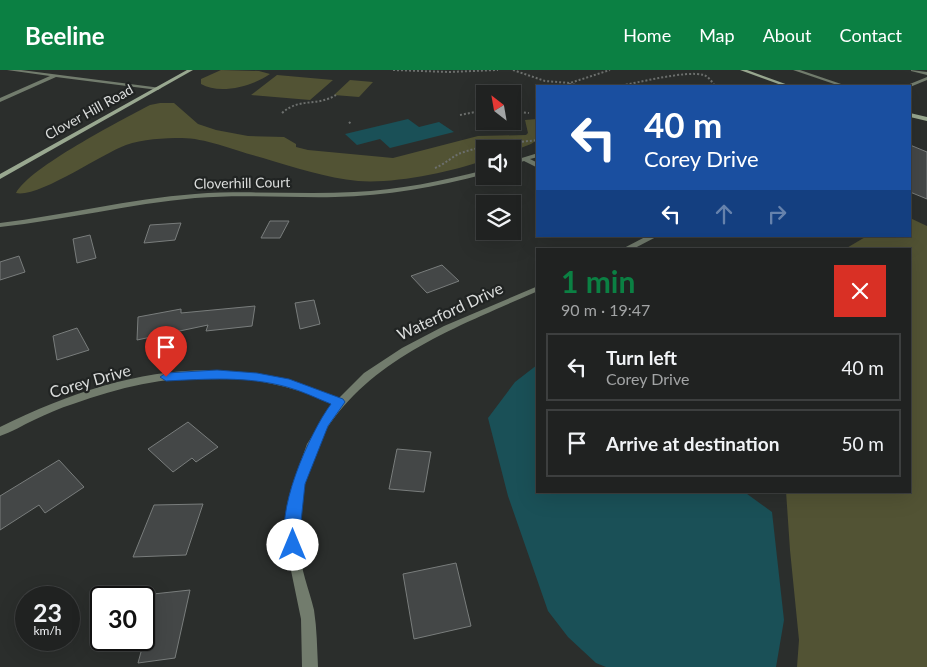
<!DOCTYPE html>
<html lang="en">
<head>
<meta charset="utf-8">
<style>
	:root { --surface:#202221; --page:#2d2f2e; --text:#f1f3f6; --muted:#a2a4a5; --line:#3d3f3f; --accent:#0b8043 }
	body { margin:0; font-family:Lato,sans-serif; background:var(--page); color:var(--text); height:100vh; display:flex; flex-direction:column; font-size:19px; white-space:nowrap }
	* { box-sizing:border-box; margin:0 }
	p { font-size:16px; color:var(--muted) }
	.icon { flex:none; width:28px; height:28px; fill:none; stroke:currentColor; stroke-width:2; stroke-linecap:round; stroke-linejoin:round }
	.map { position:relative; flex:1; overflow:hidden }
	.sheet { position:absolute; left:536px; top:178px; width:375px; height:245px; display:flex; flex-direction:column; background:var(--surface); border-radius:0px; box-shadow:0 5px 20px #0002,0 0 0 1px var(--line) }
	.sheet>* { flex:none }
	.banner { position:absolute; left:536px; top:15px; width:375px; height:152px; border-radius:0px; box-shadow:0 5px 20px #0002,0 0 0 1px var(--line); background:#1a4fa0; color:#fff; overflow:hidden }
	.needle { width:32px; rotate:329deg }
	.tools { position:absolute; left:476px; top:15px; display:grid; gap:10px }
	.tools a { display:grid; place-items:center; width:45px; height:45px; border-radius:0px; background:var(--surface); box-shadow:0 5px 20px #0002,0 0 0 1px var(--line); font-size:25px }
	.speed { position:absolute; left:15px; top:516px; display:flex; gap:10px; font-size:25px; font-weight:700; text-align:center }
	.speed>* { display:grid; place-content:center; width:65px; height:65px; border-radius:50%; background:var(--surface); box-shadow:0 5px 20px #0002,0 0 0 1px var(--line); line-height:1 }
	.speed small { font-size:12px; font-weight:400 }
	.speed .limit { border:2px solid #111; border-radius:8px; background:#fff; color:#111 }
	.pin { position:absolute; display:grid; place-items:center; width:42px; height:42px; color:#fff; margin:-51px -21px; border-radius:50% 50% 50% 0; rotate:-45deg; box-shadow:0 0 5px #0007 }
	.pin .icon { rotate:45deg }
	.me { position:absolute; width:55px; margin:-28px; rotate:0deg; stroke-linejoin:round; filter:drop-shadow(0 0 4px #0008) }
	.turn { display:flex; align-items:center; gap:18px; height:105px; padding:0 25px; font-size:22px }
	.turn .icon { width:65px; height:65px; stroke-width:2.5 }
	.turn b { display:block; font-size:35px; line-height:42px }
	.lanes { display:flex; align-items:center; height:48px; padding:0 25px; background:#0003; justify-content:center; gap:25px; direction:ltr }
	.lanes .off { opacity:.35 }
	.round { display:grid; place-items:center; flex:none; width:52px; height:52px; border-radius:0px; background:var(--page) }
	.summary { display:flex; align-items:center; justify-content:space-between; height:85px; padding:0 25px }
	h1 { font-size:30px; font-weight:700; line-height:38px; color:var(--accent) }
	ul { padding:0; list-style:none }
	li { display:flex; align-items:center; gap:15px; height:68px; margin:0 10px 8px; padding:0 15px; border:2px solid var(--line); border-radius:0px }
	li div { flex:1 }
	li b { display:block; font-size:19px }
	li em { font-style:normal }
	header { display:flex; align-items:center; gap:30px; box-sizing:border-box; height:70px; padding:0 25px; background:var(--accent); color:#fff }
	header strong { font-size:24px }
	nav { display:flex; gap:28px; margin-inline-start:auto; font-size:18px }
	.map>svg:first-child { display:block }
</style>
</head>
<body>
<header>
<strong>Beeline</strong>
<nav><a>Home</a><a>Map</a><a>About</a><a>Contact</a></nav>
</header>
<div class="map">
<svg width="927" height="597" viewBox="0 0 927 597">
	<rect width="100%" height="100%" fill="#2b2e2c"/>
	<path fill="#525334" d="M221,0l38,1 11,3c-17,12 -50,21 -69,10v-5z
		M277,5l56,5 -23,20 -59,-5z
		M350,10l23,2 -14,15 -25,-2z
		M160,33h14l24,21 18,6 32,6 36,1 12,7v3l12,3 85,8 85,-22 48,-1 2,-2 -3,-13 12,-1v21l-6,4 -18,7 -1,-2h-27v11c-34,12 -91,24 -127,21 -31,-3 -65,-14 -95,-23 -24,-6 -57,-20 -81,-20 -18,0 -40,1 -56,7 -25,9 -87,53 -110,48 14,-26 104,-72 134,-88z
		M910,148l17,8v441h-130l2,-27 -9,-90 -4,-59h124v-242h-65l22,-13h43z"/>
	<path fill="#1a5057" d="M408,49l11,8 20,-5 15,10 -64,16 -10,-9 -23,6 -12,-11z
		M537,295l1,126h205l29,21 12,108 -8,47h-170l-10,-4 -28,-26 -20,-26 -40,-115 -20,-78 27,-36z"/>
	<path fill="#444747" stroke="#797d7c" d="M910,75l17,7v47l-17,-7z
		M270,151h19l-9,17h-19z
		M181,153l-6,17 -31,3 6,-18z
		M90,165l6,23 -19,5 -4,-24z
		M19,186l6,16 -25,8v-18z
		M442,195l17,16 -32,12 -16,-17z
		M314,230l6,24 -20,5 -5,-26z
		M255,236l-3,20 -46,5 2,-6 -71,15 1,-23 43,-8v4z
		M77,258l12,22 -32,10 -4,-24z
		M188,352l30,25 -22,15 -4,-4 -19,14 -25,-23z
		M397,379l34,3 -7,40 -35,-3z
		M59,390l25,27 -39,26 -6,-8 -39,25v-34z
		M203,434l-17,51 -53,2 21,-52z
		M456,493l15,63 -57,13 -11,-65z
		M190,520l-15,68 -37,5 6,-22v-46z"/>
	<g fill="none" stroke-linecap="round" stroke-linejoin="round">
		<path stroke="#6d706e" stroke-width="2" stroke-dasharray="2 2" stroke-linecap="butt" d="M393,0l56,2 49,-2
			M513,0l32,11 25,2 40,-13
			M569,14l15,2
			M618,16c20,-3 68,-16 86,-11 5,2 8,7 11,11
			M512,41l17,2
			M282,43c18,-16 35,-6 54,-18
			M460,45l25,-5
			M349,52l2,2
			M435,98c10,-4 18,-12 26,-15 25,-9 52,-10 77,-13"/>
		<path fill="#727c6d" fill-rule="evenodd" d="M793,0h7l47,16h-7z
			M911,0l16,2v3l-16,-4z
			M927,7v3l-17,7 -5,-1z"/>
		<path fill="#727c6d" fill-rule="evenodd" d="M7,0h14l140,18 -3,2 -102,-13 -56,25v-4l50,-22z
			M538,83v4l-8,2 8,4v5l-14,-7 -12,4v-4z
			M485,100v4c-49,13 -99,22 -150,23 -46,1 -93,-3 -140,1 -66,6 -130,22 -195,29v-4c65,-8 129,-24 195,-29 53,-4 106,1 159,-2 45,-2 88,-11 131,-22z
			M647,166h11l-25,13h-11z
			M538,216v5c-81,36 -177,70 -220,153 -14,27 -18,69 -18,100 -1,23 9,44 14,66 3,19 3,38 4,57h-16l-1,-48 -14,-68 4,-62 16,-45 26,-40c-88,-39 -171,-32 -260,0 -13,4 -26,10 -39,16 -11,5 -22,12 -34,16v-9c112,-55 220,-80 339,-29l25,-25 38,-25 42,-22z"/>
		<path fill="#99a890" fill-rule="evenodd" d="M187,0h6l-193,109v-5z
			M740,0h7l44,16h-7z
			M910,43l17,4v4l-17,-4z"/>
	</g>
	<path fill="#1a73e8" stroke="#114b97" d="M217,300l40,3 32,6 54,20 2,3 -17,24 -23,58 -7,66 -5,2 -5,-2c-16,-34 22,-118 43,-146 -15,-6 -29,-13 -44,-17 -40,-11 -80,-8 -121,-6l-6,-4 6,-4z"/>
	<g text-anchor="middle" stroke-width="4.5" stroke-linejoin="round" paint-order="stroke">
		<g font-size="14" fill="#dbdddc" stroke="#212423">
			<text transform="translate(89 42) rotate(-29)" y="5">Clover Hill Road</text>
			<text transform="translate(242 113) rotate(-1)" y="5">Cloverhill Court</text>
		</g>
		<g font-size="16" fill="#dbdddc" stroke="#212423">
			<text transform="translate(450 241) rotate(-25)" y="6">Waterford Drive</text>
			<text transform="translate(90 311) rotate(-16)" y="6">Corey Drive</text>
		</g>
	</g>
</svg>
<div class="tools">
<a><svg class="needle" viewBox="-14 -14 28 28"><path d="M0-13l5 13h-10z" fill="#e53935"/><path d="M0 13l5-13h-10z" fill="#a2a4a5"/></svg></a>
<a><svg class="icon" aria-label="sound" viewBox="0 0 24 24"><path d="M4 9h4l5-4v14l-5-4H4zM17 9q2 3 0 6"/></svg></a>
<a><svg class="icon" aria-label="layers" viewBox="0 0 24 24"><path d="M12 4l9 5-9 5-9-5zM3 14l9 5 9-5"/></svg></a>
</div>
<div class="speed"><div>23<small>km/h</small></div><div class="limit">30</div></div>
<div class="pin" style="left:166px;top:307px;background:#d93025"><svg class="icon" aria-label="arrive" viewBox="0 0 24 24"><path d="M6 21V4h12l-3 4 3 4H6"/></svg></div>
<svg class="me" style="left:293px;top:475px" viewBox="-20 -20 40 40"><circle r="19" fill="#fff"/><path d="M0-13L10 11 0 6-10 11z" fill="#1a73e8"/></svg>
<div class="banner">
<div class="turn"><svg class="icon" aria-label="left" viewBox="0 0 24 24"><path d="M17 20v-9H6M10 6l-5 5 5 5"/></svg><div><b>40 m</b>Corey Drive</div></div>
<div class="lanes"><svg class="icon" aria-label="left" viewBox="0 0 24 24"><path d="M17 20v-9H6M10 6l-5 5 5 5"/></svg><svg class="icon off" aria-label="ahead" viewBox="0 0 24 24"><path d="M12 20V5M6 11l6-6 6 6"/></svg><svg class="icon off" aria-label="right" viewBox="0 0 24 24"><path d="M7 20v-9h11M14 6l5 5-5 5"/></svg></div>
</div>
<section class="sheet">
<div class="summary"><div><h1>1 min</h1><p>90 m · 19:47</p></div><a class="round" style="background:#d93025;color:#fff"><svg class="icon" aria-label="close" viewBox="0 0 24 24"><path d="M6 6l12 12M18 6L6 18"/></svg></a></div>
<ul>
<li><svg class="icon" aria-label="left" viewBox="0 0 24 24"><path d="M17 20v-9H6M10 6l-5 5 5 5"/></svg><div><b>Turn left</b><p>Corey Drive</p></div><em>40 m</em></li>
<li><svg class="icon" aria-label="arrive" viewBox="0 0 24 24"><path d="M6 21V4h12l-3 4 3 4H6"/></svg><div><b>Arrive at destination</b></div><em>50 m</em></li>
</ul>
</section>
</div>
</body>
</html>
